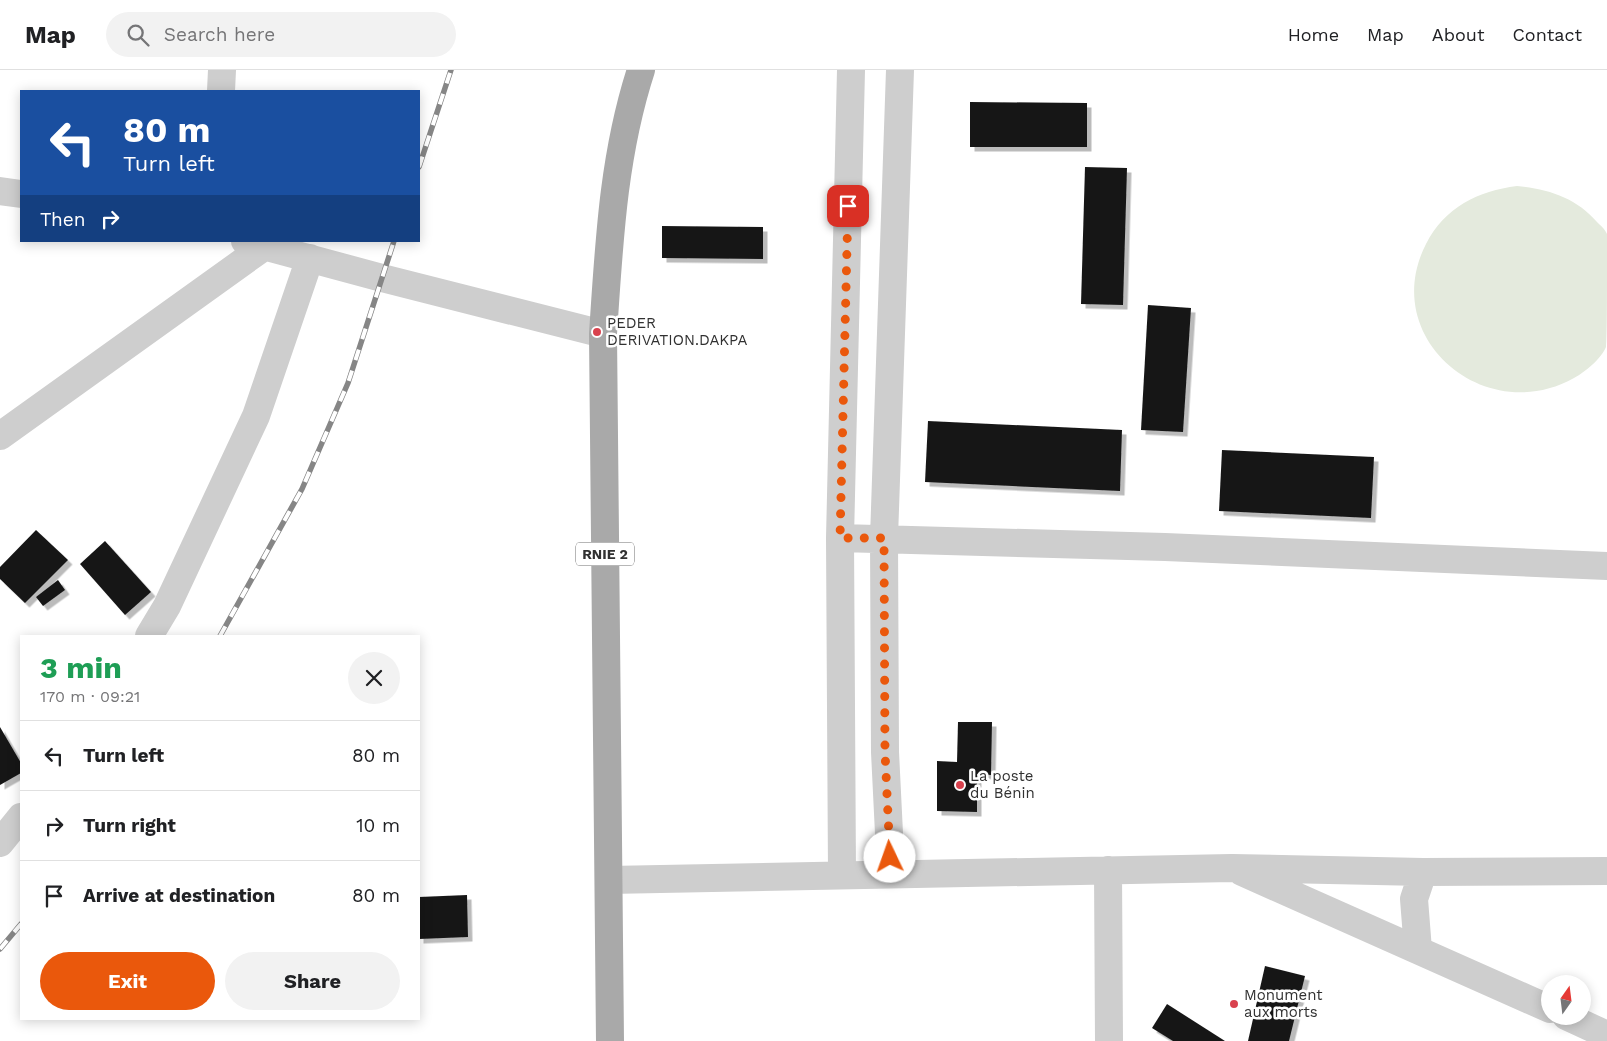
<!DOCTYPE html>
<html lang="en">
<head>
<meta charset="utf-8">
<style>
	:root { --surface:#fff; --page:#f2f2f2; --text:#202124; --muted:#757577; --line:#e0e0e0; --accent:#ea580c }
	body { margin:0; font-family:"Work Sans",sans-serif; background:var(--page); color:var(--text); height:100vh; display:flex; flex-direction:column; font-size:19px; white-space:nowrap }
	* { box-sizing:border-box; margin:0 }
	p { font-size:16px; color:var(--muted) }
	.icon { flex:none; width:28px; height:28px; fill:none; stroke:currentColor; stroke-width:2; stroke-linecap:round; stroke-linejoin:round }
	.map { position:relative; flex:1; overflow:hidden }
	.details { position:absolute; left:20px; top:565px; width:400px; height:385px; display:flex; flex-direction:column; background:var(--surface); border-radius:0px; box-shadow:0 2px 12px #0003 }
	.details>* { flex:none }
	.top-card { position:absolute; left:20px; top:20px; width:400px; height:152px; border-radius:0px; box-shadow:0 2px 12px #0003; background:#1a4fa0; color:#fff; overflow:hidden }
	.needle { width:32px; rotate:14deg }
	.buttons { position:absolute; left:1541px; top:905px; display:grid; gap:10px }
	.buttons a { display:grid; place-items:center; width:50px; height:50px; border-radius:50%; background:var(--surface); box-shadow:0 2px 12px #0003; font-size:25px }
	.pin { position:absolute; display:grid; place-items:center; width:42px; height:42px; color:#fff; margin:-21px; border-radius:10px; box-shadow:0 2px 8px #0006 }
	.me { position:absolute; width:55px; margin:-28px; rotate:357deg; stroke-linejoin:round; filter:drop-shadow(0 0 4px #0008) }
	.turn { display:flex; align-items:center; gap:18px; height:105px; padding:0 20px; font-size:22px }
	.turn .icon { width:65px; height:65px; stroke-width:2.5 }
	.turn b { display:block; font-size:35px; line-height:42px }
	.then { display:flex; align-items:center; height:48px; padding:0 20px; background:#0003; gap:10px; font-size:19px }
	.round { display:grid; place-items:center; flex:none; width:52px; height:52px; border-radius:26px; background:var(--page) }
	.head { display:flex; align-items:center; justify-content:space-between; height:85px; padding:0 20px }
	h1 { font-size:30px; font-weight:700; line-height:38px; color:#1e9e55 }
	.action { display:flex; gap:10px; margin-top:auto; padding:10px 20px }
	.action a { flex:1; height:58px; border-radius:30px; background:var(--accent); color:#fff; font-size:20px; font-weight:700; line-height:58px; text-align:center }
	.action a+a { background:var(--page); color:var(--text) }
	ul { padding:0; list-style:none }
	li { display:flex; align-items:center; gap:15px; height:70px; padding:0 20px; border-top:1px solid var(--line) }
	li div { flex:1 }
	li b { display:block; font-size:19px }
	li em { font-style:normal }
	header { display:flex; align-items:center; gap:30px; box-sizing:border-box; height:70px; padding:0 25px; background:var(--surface); border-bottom:1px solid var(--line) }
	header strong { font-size:24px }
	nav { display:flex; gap:28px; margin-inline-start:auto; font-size:18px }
	.search { width:350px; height:45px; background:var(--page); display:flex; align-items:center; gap:12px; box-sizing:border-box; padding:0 18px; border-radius:28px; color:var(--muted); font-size:19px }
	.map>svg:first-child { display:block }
</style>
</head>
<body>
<header>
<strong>Map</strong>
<div class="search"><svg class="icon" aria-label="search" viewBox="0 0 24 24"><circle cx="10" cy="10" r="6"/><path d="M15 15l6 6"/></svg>Search here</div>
<nav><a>Home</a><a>Map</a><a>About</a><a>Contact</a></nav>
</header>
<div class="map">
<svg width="1607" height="971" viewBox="0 0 1607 971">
	<defs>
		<filter id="shadow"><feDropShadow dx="4.5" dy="4.5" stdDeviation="0" flood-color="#0004"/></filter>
	</defs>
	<rect width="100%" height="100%" fill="#fff"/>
	<path fill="#e4eadd" d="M1517,116c32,3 59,12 80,36 3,3 8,7 10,12 0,12 0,36 0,49 0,12 0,55 -1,64 -5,12 -21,25 -32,31 -89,50 -196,-40 -148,-134 19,-37 52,-53 91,-58z"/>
	<path fill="#181818" filter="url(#shadow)" d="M970,32l117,1v44h-117z
		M1085,97l42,1 -4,137 -42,-1z
		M662,156l101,1v32l-101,-1z
		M1148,235l43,3 -8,124 -42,-2z
		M928,351l194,9 -2,61 -195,-9z
		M1222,380l152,7 -3,61 -152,-7z
		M36,460l32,30 -43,43 -25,-24v-12z
		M105,471l46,51 -26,23 -45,-51z
		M58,510l7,10 -22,16 -7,-9z
		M958,652h34l-1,53 -14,-1v38l-40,-1v-50l20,1z
		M0,657l21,36v10l-21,12z
		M467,825l1,42 -49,2v-42z
		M1265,896l40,10 -16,65h-41z
		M1167,934l58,37h-52l-21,-13z"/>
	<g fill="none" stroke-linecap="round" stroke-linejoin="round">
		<path stroke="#cecece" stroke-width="28" d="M221,21l1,-21
			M0,121l21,3
			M245,171l137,37 221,56
			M0,366l265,-190
			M840,468l325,9 442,19
			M149,566l18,-30 89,-190 54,-158
			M0,773l21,-26
			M1108,800l1,171
			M1242,802l308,137
			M891,804l-6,-122 -1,-214 16,-468
			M842,805l-2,-337 11,-468
			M609,810l623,-12 191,4 184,-1
			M1418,880l-4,-51 9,-27
			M1566,946l41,19"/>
		<path stroke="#a9a9a9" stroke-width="28" d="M610,971l-7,-707c6,-90 10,-178 38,-264"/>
		<defs>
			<path id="rail" d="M419,97l32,-97
				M220,566l82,-147 46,-106 46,-142
				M0,879l21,-25"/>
		</defs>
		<use href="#rail" stroke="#868686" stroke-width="5.5"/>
		<use href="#rail" stroke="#fff" stroke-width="4" stroke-dasharray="11" stroke-linecap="butt"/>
	</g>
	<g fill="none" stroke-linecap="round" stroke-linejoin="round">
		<path stroke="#ea580c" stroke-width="9" stroke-dasharray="0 16.2" d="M848,136l-8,332h44l1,214 5,105"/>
	</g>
	<g fill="#d9424e" stroke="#fff" stroke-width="2">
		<circle cx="597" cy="262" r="5"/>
		<circle cx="960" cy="715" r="5"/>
		<circle cx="1234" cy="934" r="5"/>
	</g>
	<g text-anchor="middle" stroke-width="5" stroke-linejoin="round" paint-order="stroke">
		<rect fill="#fff" stroke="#6f6f6f" stroke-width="1" x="576" y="472.5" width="58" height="23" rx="4"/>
		<g font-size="14" font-weight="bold" fill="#313131">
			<text x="605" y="489">RNIE 2</text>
		</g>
		<g font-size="15" fill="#313131" stroke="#fff" text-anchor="start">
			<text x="607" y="258">PEDER<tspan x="607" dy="17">DERIVATION.DAKPA</tspan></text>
			<text x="970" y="711">La poste<tspan x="970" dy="17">du Bénin</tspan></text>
			<text x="1244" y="930">Monument<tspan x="1244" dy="17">aux morts</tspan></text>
		</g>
	</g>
</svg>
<div class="buttons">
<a><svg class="needle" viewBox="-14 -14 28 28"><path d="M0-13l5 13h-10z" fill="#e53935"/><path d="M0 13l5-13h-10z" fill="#757577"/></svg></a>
</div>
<div class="pin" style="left:848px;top:136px;background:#d93025"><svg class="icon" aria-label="arrive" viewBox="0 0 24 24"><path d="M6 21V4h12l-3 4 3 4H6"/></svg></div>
<svg class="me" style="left:890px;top:787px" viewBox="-20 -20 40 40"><circle r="19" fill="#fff"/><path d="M0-13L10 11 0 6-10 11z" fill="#ea580c"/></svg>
<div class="top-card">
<div class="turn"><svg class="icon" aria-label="left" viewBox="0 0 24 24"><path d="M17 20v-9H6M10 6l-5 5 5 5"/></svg><div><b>80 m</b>Turn left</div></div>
<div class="then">Then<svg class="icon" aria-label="right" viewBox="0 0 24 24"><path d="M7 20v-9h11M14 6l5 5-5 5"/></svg></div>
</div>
<section class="details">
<div class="head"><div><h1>3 min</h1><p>170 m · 09:21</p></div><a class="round"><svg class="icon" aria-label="close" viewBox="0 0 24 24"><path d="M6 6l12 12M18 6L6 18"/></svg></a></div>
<ul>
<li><svg class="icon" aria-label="left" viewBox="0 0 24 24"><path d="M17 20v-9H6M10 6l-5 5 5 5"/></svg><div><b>Turn left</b></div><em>80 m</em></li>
<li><svg class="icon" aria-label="right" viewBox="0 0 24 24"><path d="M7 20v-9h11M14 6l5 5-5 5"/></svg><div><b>Turn right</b></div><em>10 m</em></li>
<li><svg class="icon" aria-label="arrive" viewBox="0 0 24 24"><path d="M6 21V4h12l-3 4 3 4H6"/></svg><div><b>Arrive at destination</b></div><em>80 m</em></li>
</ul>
<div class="action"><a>Exit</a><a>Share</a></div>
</section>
</div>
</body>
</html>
